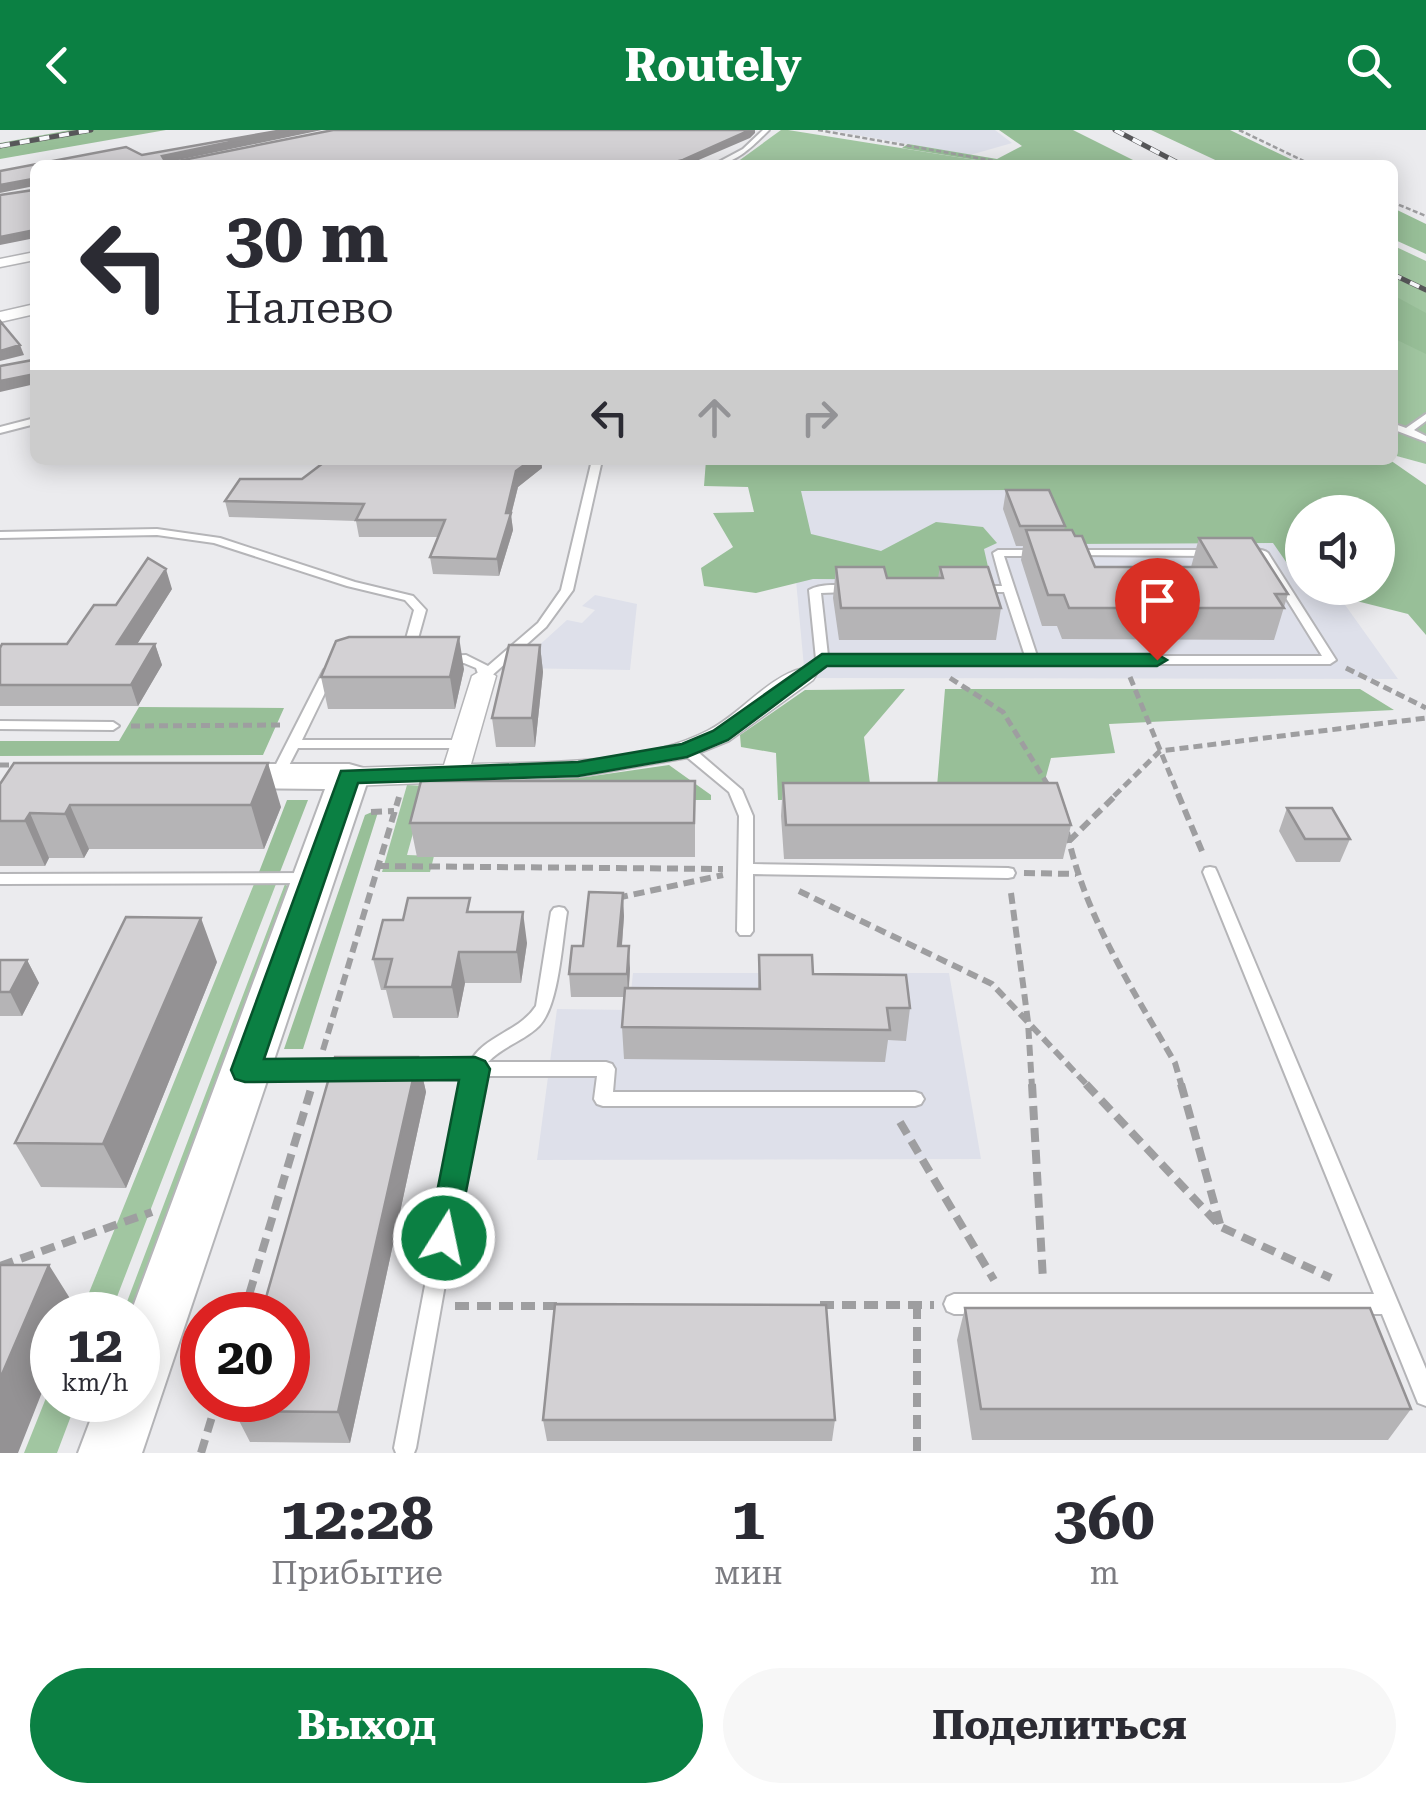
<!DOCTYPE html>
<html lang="ru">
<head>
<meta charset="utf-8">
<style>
	:root { --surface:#fff; --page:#f7f7f7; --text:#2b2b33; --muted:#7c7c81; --accent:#0b8043 }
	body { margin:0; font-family:"Roboto Serif",serif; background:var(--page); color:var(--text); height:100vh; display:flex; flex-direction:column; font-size:38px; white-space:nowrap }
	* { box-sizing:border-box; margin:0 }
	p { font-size:32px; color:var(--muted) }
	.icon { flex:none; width:55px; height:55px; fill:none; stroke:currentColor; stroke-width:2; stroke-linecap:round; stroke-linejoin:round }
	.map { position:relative; height:1323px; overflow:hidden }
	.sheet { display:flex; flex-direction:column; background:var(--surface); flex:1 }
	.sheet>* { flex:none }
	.guide { position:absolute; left:30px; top:30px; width:1368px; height:305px; border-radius:15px; box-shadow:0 5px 25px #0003; background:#fff; color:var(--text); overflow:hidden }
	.buttons { position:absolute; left:1285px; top:365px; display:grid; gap:20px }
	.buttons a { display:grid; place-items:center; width:110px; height:110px; border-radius:50%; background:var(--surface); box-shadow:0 5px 25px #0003; font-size:50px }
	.speed { position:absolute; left:30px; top:1162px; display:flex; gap:20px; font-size:50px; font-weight:700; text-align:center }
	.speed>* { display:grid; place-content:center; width:130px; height:130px; border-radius:50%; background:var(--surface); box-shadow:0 5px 25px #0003; line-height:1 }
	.speed small { font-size:25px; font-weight:400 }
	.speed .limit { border:15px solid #d22; background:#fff; color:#111 }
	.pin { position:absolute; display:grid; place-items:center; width:85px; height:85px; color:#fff; margin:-102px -42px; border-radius:50% 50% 50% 0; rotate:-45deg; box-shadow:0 0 10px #0007 }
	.pin .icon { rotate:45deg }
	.me { position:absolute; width:110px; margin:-55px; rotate:10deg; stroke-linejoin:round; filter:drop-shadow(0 0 8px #0008) }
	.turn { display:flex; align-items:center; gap:35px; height:210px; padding:0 30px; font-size:45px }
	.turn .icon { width:130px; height:130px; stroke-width:2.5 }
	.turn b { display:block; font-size:70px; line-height:85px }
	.lanes { display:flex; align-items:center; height:95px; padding:0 30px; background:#0003; justify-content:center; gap:50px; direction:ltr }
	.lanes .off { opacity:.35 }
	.eta { display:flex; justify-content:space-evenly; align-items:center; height:170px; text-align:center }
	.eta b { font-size:60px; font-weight:700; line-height:70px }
	.cta { display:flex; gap:20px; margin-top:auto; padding:20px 30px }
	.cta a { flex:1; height:115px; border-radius:60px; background:var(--accent); color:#fff; font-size:40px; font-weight:700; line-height:115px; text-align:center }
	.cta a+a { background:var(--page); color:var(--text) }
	header { display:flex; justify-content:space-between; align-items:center; height:130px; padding:0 30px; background:var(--accent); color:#fff; font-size:45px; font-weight:700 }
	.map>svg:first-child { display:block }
</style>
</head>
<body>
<header><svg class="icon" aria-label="back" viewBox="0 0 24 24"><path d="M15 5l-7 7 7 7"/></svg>Routely<svg class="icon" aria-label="search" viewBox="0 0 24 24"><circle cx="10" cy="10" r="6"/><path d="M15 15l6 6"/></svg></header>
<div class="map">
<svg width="1426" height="1323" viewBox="0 0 1426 1323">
	<rect width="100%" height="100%" fill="#ebebee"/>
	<path fill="#dee0ea" d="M828,0h167l17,13 -42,12z
		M786,342l467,1 49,70v45h31l65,91 -593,-1z
		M595,465l42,9 -7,66 -116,-2 53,-48 15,3 13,-13 -13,-4z
		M633,843h316l32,186 -444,1 20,-151 72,1z"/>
	<path fill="#a1c6a1" d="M781,0h7l219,35h-274z
		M1392,115l34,16v203l-33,-9z
		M407,655l19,1 -19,69 27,1 -4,16h-48z
		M254,754h22l-166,431h-30z
		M285,754l11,10 -158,438v-17h-16z
		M52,1253v17h25l-20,53h-33z"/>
	<path fill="#98bf98" d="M70,0h96l-166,29v-16z
		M999,0h74l70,35h-136l-105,-17 6,-4 89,15 25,-13z
		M1151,0h79l73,35h-77z
		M1393,78l33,16v30l-33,-15z
		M1393,165l33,18v41l-33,-16z
		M706,330h684l36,25v150l-18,-21 -103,-26h73v-76h-76v73l-29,-42 -204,1 -22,-54 -246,1 10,43 70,17 55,-29 47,5 14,16 -13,6 7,31 -178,-1 -57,14 -52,-7 -3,-18 32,-21 -20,-34 41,-1 -6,-25 -44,-1z
		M905,559l-41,48 8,62 -94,1 -2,-47 -35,-6 -1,-12 65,-45z
		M945,559h415l34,21 -285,14 6,29 -64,5 -11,41h-104z
		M139,577l145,1 -21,47 -263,1v-15h119z
		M669,635l42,30v5h-109l-150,-14 134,-9z
		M287,670h21l-28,72h-21z
		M379,679l-76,240h-19l81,-234z"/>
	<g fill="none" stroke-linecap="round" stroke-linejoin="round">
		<defs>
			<path id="lane" d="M763,0h6c-15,15 -33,34 -56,35l30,-16z
				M1426,284v7l-12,9 12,6v6l-34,-13v-6l14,5z
				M35,288v6l-35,9v-6z
				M592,330h10l-29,130 -27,37 -58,52h-8l-4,-11 -12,-5 -20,-1 -2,-3 2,-3 22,-1 22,11 50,-43 23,-33z
				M157,399l63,9 135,44 58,14 13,14 -12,43 -6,4 -6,-4 12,-43 -9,-10 -58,-14 -133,-43 -57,-8 -157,3v-6z
				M998,420h40l5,3 -5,3h-34l33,100h285l-62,-100h-15l-5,-3c6,-5 22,-5 28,0l68,107 -6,4h-505l-17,14h-8l-2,-3 18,-16 -7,-69c10,-6 35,-7 45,-1l-6,3 -27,1 7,63h197l-21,-64h-24l-6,-3 6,-3h22l-9,-33z
				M1075,420h138l5,3 -5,3 -142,-1 -1,-2z
				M330,536l6,4 -34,70h162l7,4 -7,4h-166l-16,31h-10l-2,-3 54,-106z
				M0,591l113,1 6,4 -6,4 -113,-1z
				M687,616l5,1 50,43 11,26v48l255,4 5,1 2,4 -2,4 -5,1 -255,-4v57l-3,4h-10l-3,-4 2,-115 -10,-24 -47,-39 -2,-3z
				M1210,737l5,1 2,4 209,497v37l-8,-3 -36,-89h-428l-7,-3 -3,-7 3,-7 7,-3h420l-171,-422 2,-4z
				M309,743l5,1 2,4 -2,4 -5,1 -309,1v-10z
				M559,777l5,1 3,4c-5,29 -8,94 -28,114 -15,15 -36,20 -51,36h118l6,2 3,5 -2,23h302l6,2 3,5 -3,5 -6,2h-312l-6,-2 -3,-5 3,-23h-115l-66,372 -2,5h-18l-2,-5 71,-372h-59l-6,-2 -3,-5 3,-5 6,-2h64c15,-27 49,-30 66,-56l15,-94 3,-4z
				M350,932l6,2 3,5 -3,5 -6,2 -94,1 -6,-2 -3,-5 3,-5 6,-2z"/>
			<path id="street" d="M35,122v8l-35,7v-8z
				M35,174v10l-35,8v-10z
				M804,538l12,7 -3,5 -84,61 -42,17 -110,19 -228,9 -10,-3 -4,-6 4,-6 10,-3 95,-3 28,-89 12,-7 12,7 -25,88c73,-2 170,1 236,-33 33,-16 61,-55 97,-63z"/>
			<path id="secondary" d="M219,634h130l14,4 6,9 -227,676h-64l20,-53h40v-85h-8l195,-526 -106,-1 -14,-3 -6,-9 6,-9z"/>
		</defs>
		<use href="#lane" stroke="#b5b5b8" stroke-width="4"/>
		<use href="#street" stroke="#b5b5b8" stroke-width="3"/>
		<use href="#secondary" stroke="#b5b5b8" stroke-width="4"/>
		<path stroke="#9e9ea0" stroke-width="2.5" stroke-dasharray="5 2.5" stroke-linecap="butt" d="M818,0l200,35
			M1239,0l73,35
			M1392,72l34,14"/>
		<path stroke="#9e9ea0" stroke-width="5" stroke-dasharray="9 5" stroke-linecap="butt" d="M1346,538l80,40
			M1130,547l49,119
			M950,548l53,34 45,73
			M131,596l149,-1
			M0,635h17
			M1114,666l46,-45 266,-33"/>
		<path stroke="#9e9ea0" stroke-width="6" stroke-dasharray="11 6" stroke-linecap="butt" d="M1178,664l26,62
			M371,682l23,-1
			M1067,702c18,85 65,156 108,231l7,24
			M1069,711l48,-47
			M378,736l345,3
			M1024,743l52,1
			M799,761l193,93 97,103
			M1011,763l17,129 4,65
			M617,768l106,-23
			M323,920l76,-253"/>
		<path stroke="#9e9ea0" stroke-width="8" stroke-dasharray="14 8" stroke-linecap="butt" d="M1032,954l11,196
			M1086,954l135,143 110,51
			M1181,954l39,140
			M900,992l94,158
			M0,1136l152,-54
			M820,1175h114
			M917,1175v148
			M455,1176h104
			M243,1185l68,-226
			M201,1323l16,-53"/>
		<use href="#lane" fill="#fff" fill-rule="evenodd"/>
		<use href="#street" fill="#fff" fill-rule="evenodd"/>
		<use href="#secondary" fill="#fff" fill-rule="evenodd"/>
		<defs>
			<path id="rail" d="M1115,0l67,35
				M0,16l91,-16
				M1392,144l34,16"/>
		</defs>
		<use href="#rail" stroke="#575759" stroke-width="5"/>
		<use href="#rail" stroke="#f8f9fc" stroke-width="4" stroke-dasharray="10" stroke-linecap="butt"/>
	</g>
	<path fill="#b5b4b6" d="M327,330h214l1,8 -24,19 -7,28 2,15 -14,46 -66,-2 -3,-17 8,-20h-79l-3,-16 -127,-4 -4,-16 77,-22z
		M1006,360l59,36 -1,4 11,6 20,31h96l8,-29 89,56 -14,46 -212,-1 -5,-13h-15l-21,-66 2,-14h-7l-13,-37z
		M836,437l51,11h51l2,-11 61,41 -5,32h-157l-6,-42z
		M172,459l-35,55h18l7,21 -24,41h-138v-58l67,-4 49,-39z
		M540,515l3,27 -8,75h-39l-4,-29z
		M464,539l-9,40h-127l-7,-32z
		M783,653l288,42 -8,34h-279l-3,-43z
		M0,654l281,23 -17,42h-175l-5,9h-35l-4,8h-45z
		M1287,678l63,31 -10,23h-44l-17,-31z
		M695,684v43h-278l-7,-34z
		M472,782l55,31 -6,40h-56l-7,35h-65l-7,-28h-5l-8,-31 30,-39z
		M624,786l-2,30 8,23 -1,19 129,1 1,-34 151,53 -4,33 -18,-1 -3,22 -261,-3 -2,-32 2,-30h-53l-2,-23 14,-28z
		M0,830h27l12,23 -17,33h-22z
		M217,832l-91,226 -85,-1 -26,-44z
		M418,927l8,35 -76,351 -100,-1 -16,-31z
		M965,1178l446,101 -23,31h-416l-15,-100z
		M543,1290h292l-3,21h-285z"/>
	<path fill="#949294" d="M288,0h34l-158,33 -2,-7z
		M750,0h5v3l-5,5 -63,27h-25z
		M32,49l2,7 -34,7v-8z
		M35,100v8l-35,7v-8z
		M20,215l4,10 -24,6v-10z
		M35,244v10l-35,8v-11z
		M531,330h10l1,8 -24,19 -7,28 2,15 -14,46 -2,-17 19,-88z
		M166,439l6,20 -48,76 -7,-21z
		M459,507l5,32 -9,40 -5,-32z
		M155,514l7,21 -24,41 -7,-21z
		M540,515l3,27 -8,75 -3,-29z
		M268,633l13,44 -17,42 -13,-44z
		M70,675l19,44 -5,9 -19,-44z
		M30,683l19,45 -4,8 -20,-45z
		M623,763l1,23 -4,53 -2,-23z
		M523,782l4,31 -6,40 -4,-31z
		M201,788l16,44 -91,226 -23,-44z
		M629,816l1,23 -2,28 -1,-23z
		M459,822l6,31 -7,35 -6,-31z
		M27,830l12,23 -17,33 -12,-24z
		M418,927l8,35 -76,351 -12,-31z
		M49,1135l27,43 -2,7h-22v52l-34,86h-18v-74z"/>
	<path fill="#d3d1d4" stroke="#949294" stroke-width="2.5" d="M283,0h5l-126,26 3,5h13l155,-31h417l-67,30 -21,5h-627v16l-3,-2 -32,6v-14l126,-24 16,8z
		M35,56v44l-35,7v-42l33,-5z
		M0,191l20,24 -20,6z
		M33,230l2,3v11l-35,7v-15z
		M327,330h204l-15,11 -10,42h5l-14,46 -67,-2 15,-37h-89l8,-16 -139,-3 15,-22h62z
		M1006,360h43l16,36h-45z
		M1026,400h46l3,6h7l13,31h121l-17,-29h53l36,56h-13l9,14h-215l-5,-13h-16z
		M148,428l18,11 -49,75h38l-24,41h-131v-37l2,-4h65l27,-39h22z
		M836,437h48l3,11h56l-3,-11h48l13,41h-160z
		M349,507h110l-9,40h-129l15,-36z
		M509,515h31l-8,73h-40z
		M14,633h254l-17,42h-181l-5,9 -35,-1 -5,8h-25v-37z
		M421,651h274l-1,42h-284z
		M783,653h274l14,42h-285z
		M1287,678h45l18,31h-45z
		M589,762l34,1 -5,53h11l-2,28h-58l3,-28h11z
		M408,768h62l-3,14h56l-6,40h-58l-7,35h-67l7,-28h-19l10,-39h20z
		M126,787l75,1 -98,226 -88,-1z
		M759,825h53l1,19 93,1 4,33h-23l3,22 -268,-3 3,-39 135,1z
		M0,830h27l-17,32h-10z
		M335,927h83l-80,355 -104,-1 3,-11h51v-85h-27z
		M0,1135h49l-49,114z
		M555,1174l271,1 9,115h-292z
		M965,1178h405l41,101h-430z"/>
	<path fill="#0b8043" stroke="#07532c" stroke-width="2.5" d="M822,524h335l10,6 -10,6h-330l-99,74 -41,17 -109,19 -220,7 -94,276 211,-2 10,4 5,8 -35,179 -11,5 -11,-5 -5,-10 31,-158 -214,2 -10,-3 -4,-9 110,-299 237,-9 104,-18 31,-13z"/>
</svg>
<div class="buttons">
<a><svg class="icon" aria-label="sound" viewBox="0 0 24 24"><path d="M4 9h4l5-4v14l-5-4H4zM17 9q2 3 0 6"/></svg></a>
</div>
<div class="speed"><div>12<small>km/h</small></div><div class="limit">20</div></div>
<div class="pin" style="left:1157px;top:530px;background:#d93025"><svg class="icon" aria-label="arrive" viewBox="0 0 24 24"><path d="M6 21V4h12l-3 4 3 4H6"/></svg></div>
<svg class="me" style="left:444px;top:1108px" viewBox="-20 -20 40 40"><circle r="17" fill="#0b8043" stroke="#fff" stroke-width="3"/><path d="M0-11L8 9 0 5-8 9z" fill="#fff"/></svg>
<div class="guide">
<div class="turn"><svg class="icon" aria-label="left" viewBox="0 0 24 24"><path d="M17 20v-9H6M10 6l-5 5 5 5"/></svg><div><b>30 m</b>Налево</div></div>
<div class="lanes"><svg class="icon" aria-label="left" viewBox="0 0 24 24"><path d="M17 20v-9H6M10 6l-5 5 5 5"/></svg><svg class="icon off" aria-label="ahead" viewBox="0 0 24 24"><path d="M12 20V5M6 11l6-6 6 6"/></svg><svg class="icon off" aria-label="right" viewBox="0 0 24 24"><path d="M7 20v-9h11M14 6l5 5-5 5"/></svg></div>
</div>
</div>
<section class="sheet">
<div class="eta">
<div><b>12:28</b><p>Прибытие</p></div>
<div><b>1</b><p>мин</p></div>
<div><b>360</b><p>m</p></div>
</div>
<div class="cta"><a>Выход</a><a>Поделиться</a></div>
</section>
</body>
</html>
